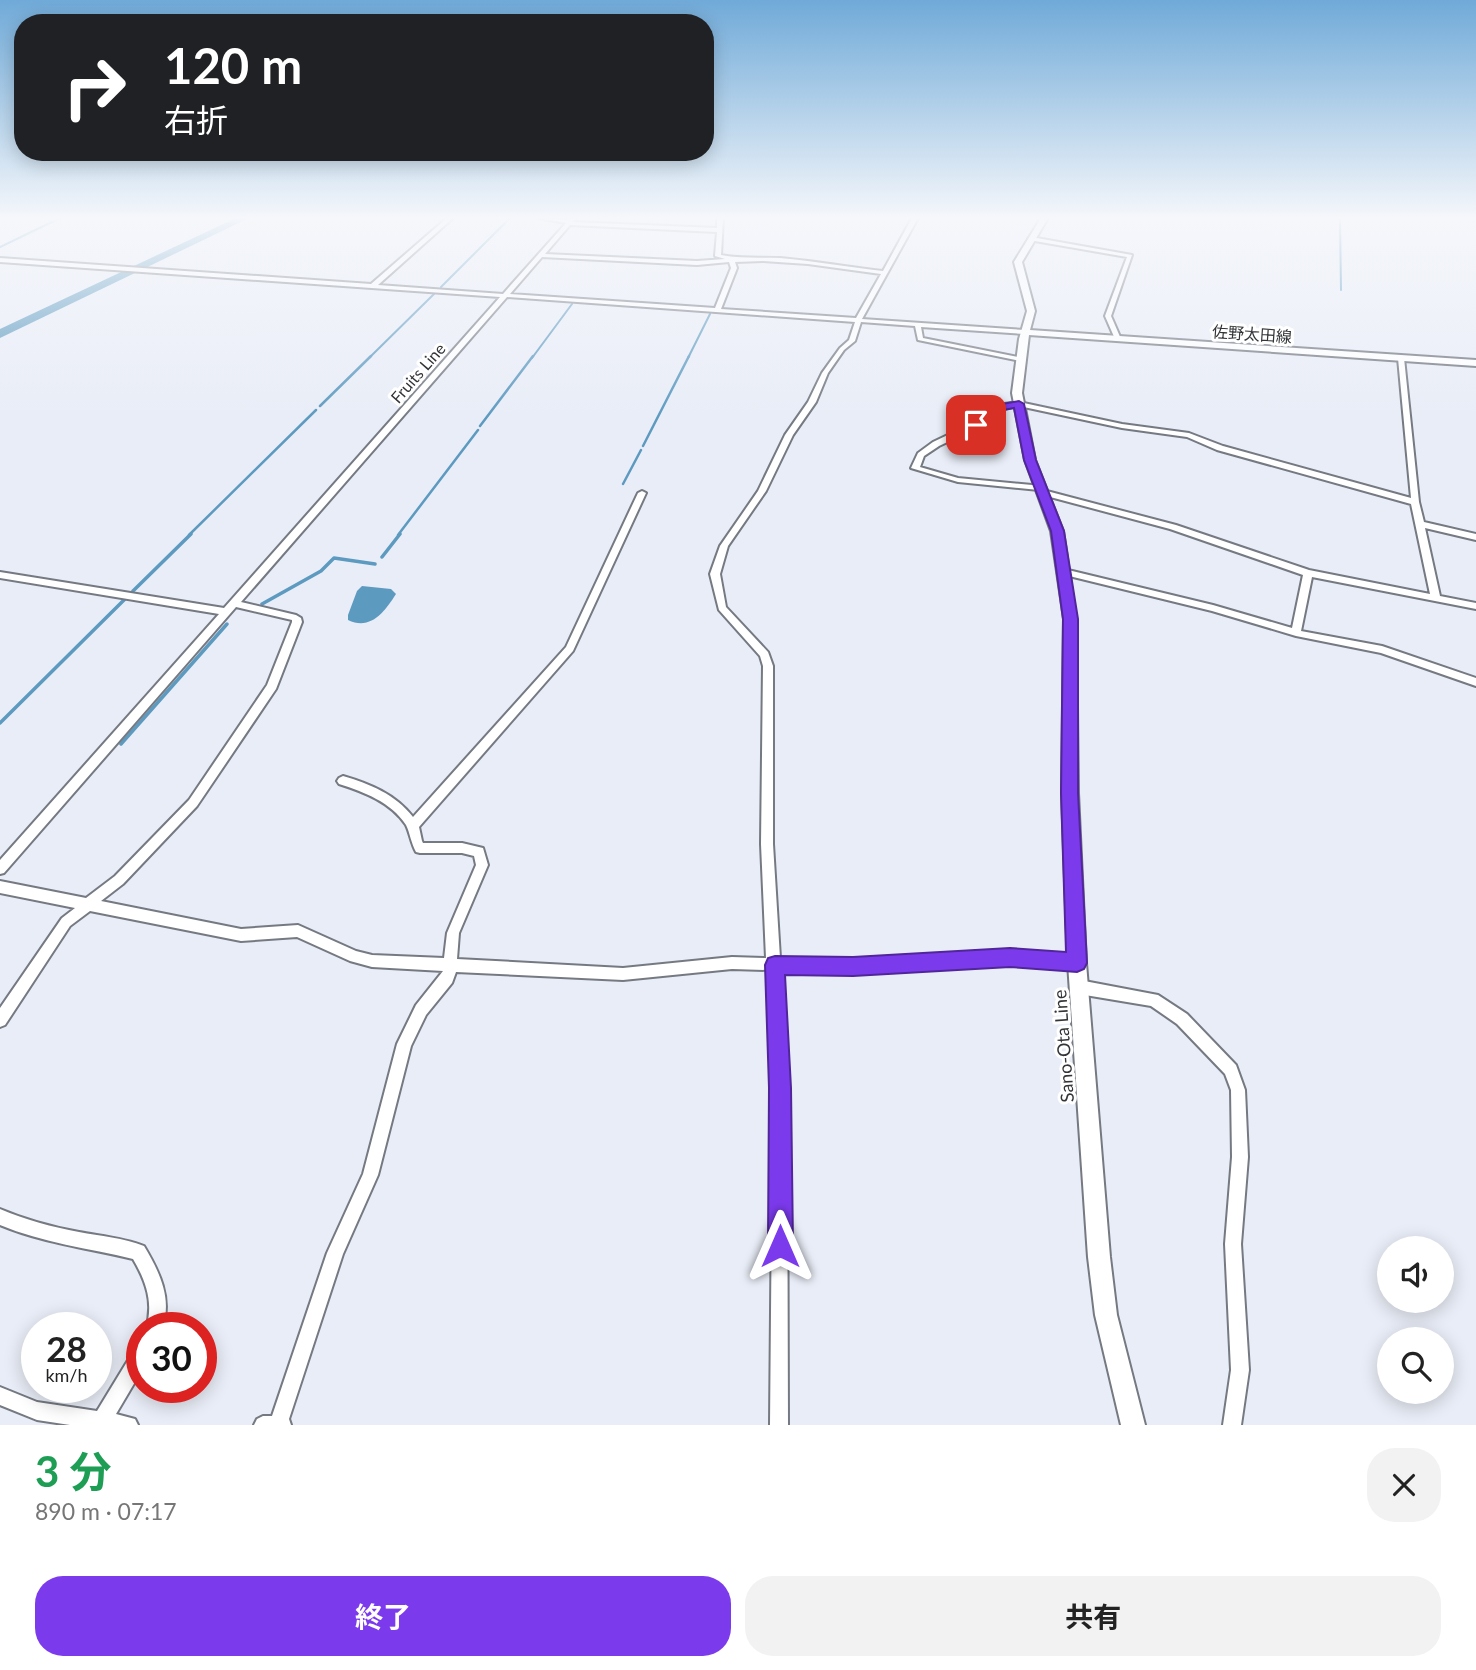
<!DOCTYPE html>
<html lang="ja">
<head>
<meta charset="utf-8">
<style>
	:root { --surface:#fff; --page:#f2f2f2; --text:#222; --muted:#767676; --accent:#7c3aed }
	body { margin:0; font-family:Lato,"Noto Sans JP",sans-serif; background:var(--page); color:var(--text); height:100vh; display:flex; flex-direction:column; font-size:26px; white-space:nowrap }
	* { box-sizing:border-box; margin:0 }
	p { font-size:23px; color:var(--muted) }
	.icon { flex:none; width:38px; height:38px; fill:none; stroke:currentColor; stroke-width:2; stroke-linecap:round; stroke-linejoin:round }
	.map { position:relative; height:1425px; overflow:hidden }
	.drawer { display:flex; flex-direction:column; background:var(--surface); flex:1 }
	.drawer>* { flex:none }
	.hud { position:absolute; left:14px; top:14px; width:700px; height:147px; border-radius:28px; box-shadow:0 4px 18px #0003; background:#202124; color:#fff; overflow:hidden }
	.tools { position:absolute; left:1377px; top:1236px; display:grid; gap:14px }
	.tools a { display:grid; place-items:center; width:77px; height:77px; border-radius:50%; background:var(--surface); box-shadow:0 4px 18px #0003; font-size:35px }
	.speed { position:absolute; left:21px; top:1312px; display:flex; gap:14px; font-size:35px; font-weight:700; text-align:center }
	.speed>* { display:grid; place-content:center; width:91px; height:91px; border-radius:50%; background:var(--surface); box-shadow:0 4px 18px #0003; line-height:1 }
	.speed small { font-size:18px; font-weight:400 }
	.speed .limit { border:10px solid #d22; background:#fff; color:#111 }
	.pin { position:absolute; display:grid; place-items:center; width:60px; height:60px; color:#fff; margin:-30px; border-radius:14px; box-shadow:0 4px 10px #0006 }
	.me { position:absolute; width:77px; margin:-38px; rotate:0deg; stroke-linejoin:round; filter:drop-shadow(0 0 5px #0008) }
	.turn { display:flex; align-items:center; gap:24px; height:147px; padding:0 35px; font-size:32px }
	.turn .icon { width:91px; height:91px; stroke-width:2.5 }
	.turn b { display:block; font-size:49px; line-height:60px }
	.round { display:grid; place-items:center; flex:none; width:74px; height:74px; border-radius:28px; background:var(--page) }
	.summary { display:flex; align-items:center; justify-content:space-between; height:119px; padding:0 35px }
	h1 { font-size:42px; font-weight:700; line-height:52px; color:#1e9e55 }
	.button { display:flex; gap:14px; margin-top:auto; padding:14px 35px }
	.button a { flex:1; height:80px; border-radius:28px; background:var(--accent); color:#fff; font-size:28px; font-weight:700; line-height:80px; text-align:center }
	.button a+a { background:var(--page); color:var(--text) }
	.map>svg:first-child { display:block }
</style>
</head>
<body>
<div class="map">
<svg width="1476" height="1425" viewBox="0 0 1476 1425">
	<rect width="100%" height="100%" fill="#e9edf7"/>
	<path fill="#5d9ac0" d="M362,586l29,3 5,5c-11,17 -25,37 -48,26v-5l9,-24z"/>
	<g fill="none" stroke-linecap="round" stroke-linejoin="round">
		<path stroke="#5d9ac0" stroke-width="2" d="M1340,218l1,72
			M0,247l60,-29
			M441,287l69,-69
			M369,358l65,-64
			M532,358l40,-54
			M688,358l22,-44"/>
		<path stroke="#5d9ac0" stroke-width="2.5" d="M320,406l51,-50
			M480,426l53,-70
			M643,446l46,-90
			M623,484l18,-34
			M189,535l127,-125
			M398,535l80,-105"/>
		<path stroke="#5d9ac0" stroke-width="3.5" d="M382,557l18,-23
			M133,591l58,-57
			M262,604l59,-33 13,-13 41,6
			M0,723l125,-124
			M121,744l106,-120"/>
		<path fill="#5d9ac0" fill-rule="evenodd" d="M236,218h13l-249,120v-9z"/>
		<defs>
			<path id="minor" d="M447,218h6l-75,67 125,9 63,-71 -28,-5 30,2 2,-2h6l-3,4 144,6v-10h6l-2,37c19,4 39,2 59,3 34,3 69,9 103,13l29,-53h6l-56,101 163,11 3,2 -3,2 -104,-7 2,11 100,20 1,1 -3,2 -103,-21 -3,-14 -54,-4 -6,19 -11,9 -16,23 -12,29 -23,33 -27,56 -38,55 -8,28 6,33 42,45 5,14v178l7,114 73,2 156,-9 68,6 5,2 2,4 -2,4 -5,2 -68,-6 -156,9 -73,-1 7,117 1,337h-18l3,-337 -6,-118 -35,-1 -109,11 -167,-8 -4,11 -26,32 -15,31 -33,129 -35,79 -54,165 2,6h-37l3,-6 6,-3h9l55,-163 36,-79 34,-130 19,-39 27,-34 -71,-4 -22,-6 -53,-24 -56,4 -151,-30 -20,15 -65,99 -5,2v-19l62,-90 13,-10 -75,-15v-12l86,17 29,-22 74,-76 78,-115 25,-63v-2l-56,-13 -232,266 -4,1v-14l219,-246 -219,-36v-6l224,36 276,-311 -500,-35v-4l371,26zM570,225l147,7 -2,24 10,3 -28,2 -152,-7zM542,257l155,8 32,-3 2,6 -16,40 -205,-14zM763,261l45,3 73,10 -25,44 -135,-9 16,-41 -2,-6zM507,297l348,25 -6,18 -9,8 -18,25 -14,29 -23,33 -27,56 -38,55 -10,28 9,36 41,46 3,10 -2,178 5,114 -34,-1 -109,11 -166,-9 2,-26 29,-68 -5,-17 -21,-5h-39l-1,-2 -3,-14 154,-176 73,-158 -4,-2 -4,2 -72,154 -153,170c-18,-23 -43,-33 -70,-41l-4,2 -2,3 2,3c25,8 52,18 67,41 4,8 5,18 10,27l4,1h42l12,3 2,9 -29,68 -3,25 -72,-3 -16,-4 -58,-26 -57,4 -140,-28 22,-17 74,-78 79,-117 26,-67 -1,-4 -5,-3 -55,-13z
				M1031,237l101,18 -21,61 10,23 -1,1 -5,-1 -10,-23 22,-59 -98,-17 -1,-1z
				M1401,356l3,2 15,144 5,20 52,12v6l-51,-12 15,68 36,7v6l-164,-32 -11,54 81,15 94,32v8l-95,-33 -85,-17 -84,-25 -151,-37 -2,-2 5,-3 149,36 79,23 11,-53 -133,-46 -131,-35v-4l-81,-8 -47,-14 7,-15 15,-11 40,-19 24,-18 22,-3 103,22 67,9 34,13 188,52 -13,-140zM1019,406l103,22 65,9 30,13 194,54 19,90 -121,-24 -133,-45 -133,-35v-4l-85,-8 -38,-11 4,-11 15,-10 40,-19 23,-18z
				M1079,980l79,15 29,19 49,51 9,25 3,67 -7,87 8,126 -8,55h-18l8,-55 -6,-126 7,-87 -1,-67 -6,-16 -48,-50 -26,-18 -72,-12 -5,-2 -2,-5 2,-5z
				M0,1209c26,11 52,18 79,23 21,4 45,6 65,14 15,25 29,53 18,82h-16c8,-25 0,-47 -13,-69 -45,-11 -90,-16 -133,-34z
				M142,1344v26l-26,44 19,5 3,6h-68l-33,-5 -37,-15v-18l37,15 60,9 39,-64z"/>
			<path id="major" d="M1041,218h7l-26,44 13,49 -5,19 446,30v6l-447,-31 -7,58 13,67 28,71 13,88 2,174 8,170 24,294 7,58 28,110h-24l-26,-110 -7,-58 -20,-294 -6,-170 2,-174 -13,-88 -26,-71 -13,-67 7,-54 8,-28 -13,-49z"/>
		</defs>
		<use href="#minor" stroke="#757982" stroke-width="4"/>
		<use href="#major" stroke="#757982" stroke-width="4"/>
		<use href="#minor" fill="#fff" fill-rule="evenodd"/>
		<use href="#major" fill="#fff" fill-rule="evenodd"/>
	</g>
	<linearGradient id="sky" x2="0" y2="1"><stop stop-color="#70aad8"/><stop offset="0.52" stop-color="#f5f7fb"/><stop offset="1" stop-color="#f5f7fb" stop-opacity="0"/></linearGradient>
	<rect width="1476" height="418" fill="url(#sky)"/>
	<path fill="#7c3aed" stroke="#51269a" stroke-width="2" d="M1019,401l5,3 12,56 28,71 14,88v174l9,170 -3,6 -7,3 -67,-5 -157,9 -68,-1 6,113 2,158 -4,9 -9,3 -8,-3 -4,-9 1,-158 -4,-123 3,-7 7,-2 78,1 157,-9 56,4 -5,-159 2,-174 -12,-88 -27,-71 -10,-52 -10,2 -24,17 -9,-2 25,-20z"/>
	<g text-anchor="middle" stroke-width="6" stroke-linejoin="round" paint-order="stroke">
		<g font-size="16" fill="#323437" stroke="#fff">
			<text transform="translate(1252 334) rotate(4)" y="6">佐野太田線</text>
			<text transform="translate(418 373) rotate(-49)" y="6">Fruits Line</text>
		</g>
		<g font-size="18" fill="#323437" stroke="#fff">
			<text transform="translate(1064 1046) rotate(-94)" y="6">Sano-Ota Line</text>
		</g>
	</g>
</svg>
<div class="tools">
<a><svg class="icon" aria-label="sound" viewBox="0 0 24 24"><path d="M4 9h4l5-4v14l-5-4H4zM17 9q2 3 0 6"/></svg></a>
<a><svg class="icon" aria-label="search" viewBox="0 0 24 24"><circle cx="10" cy="10" r="6"/><path d="M15 15l6 6"/></svg></a>
</div>
<div class="speed"><div>28<small>km/h</small></div><div class="limit">30</div></div>
<div class="pin" style="left:976px;top:425px;background:#d93025"><svg class="icon" aria-label="arrive" viewBox="0 0 24 24"><path d="M6 21V4h12l-3 4 3 4H6"/></svg></div>
<svg class="me" style="left:780px;top:1246px" viewBox="-20 -20 40 40"><path d="M0-17L14 15 0 8-14 15z" fill="#7c3aed" stroke="#fff" stroke-width="4"/></svg>
<div class="hud">
<div class="turn"><svg class="icon" aria-label="right" viewBox="0 0 24 24"><path d="M7 20v-9h11M14 6l5 5-5 5"/></svg><div><b>120 m</b>右折</div></div>
</div>
</div>
<section class="drawer">
<div class="summary"><div><h1>3 分</h1><p>890 m · 07:17</p></div><a class="round"><svg class="icon" aria-label="close" viewBox="0 0 24 24"><path d="M6 6l12 12M18 6L6 18"/></svg></a></div>
<div class="button"><a>終了</a><a>共有</a></div>
</section>
</body>
</html>
